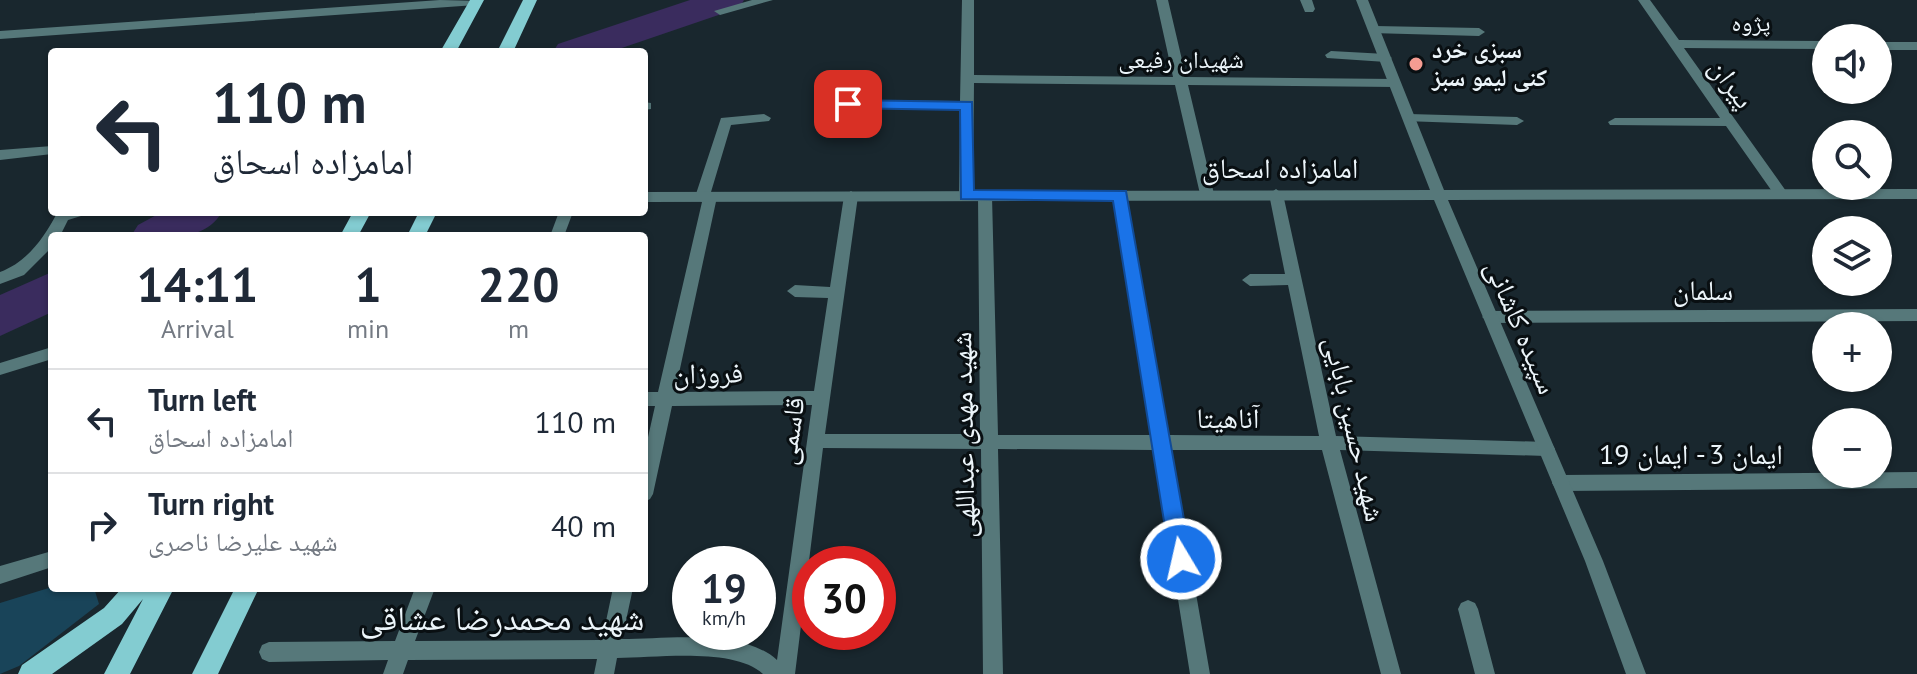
<!DOCTYPE html>
<html lang="en">
<head>
<meta charset="utf-8">
<style>
	:root { --surface:#fff; --page:#f2f2f3; --text:#1f2937; --muted:#747a83; --line:#e0e1e3 }
	body { margin:0; font-family:"PT Sans","Noto Naskh Arabic",sans-serif; background:var(--page); color:var(--text); height:100vh; display:flex; flex-direction:column; font-size:30px; white-space:nowrap }
	* { box-sizing:border-box; margin:0 }
	p { font-size:26px; color:var(--muted) }
	.icon { flex:none; width:44px; height:44px; fill:none; stroke:currentColor; stroke-width:2; stroke-linecap:round; stroke-linejoin:round }
	.map { position:relative; flex:1; overflow:hidden }
	.drawer { position:absolute; left:48px; top:232px; width:600px; height:360px; display:flex; flex-direction:column; background:var(--surface); border-radius:8px; box-shadow:0 2px 6px #0004 }
	.drawer>* { flex:none }
	.top-card { position:absolute; left:48px; top:48px; width:600px; height:168px; border-radius:8px; box-shadow:0 2px 6px #0004; background:#fff; color:var(--text); overflow:hidden }
	.fabs { position:absolute; left:1812px; top:24px; display:grid; gap:16px }
	.fabs a { display:grid; place-items:center; width:80px; height:80px; border-radius:50%; background:var(--surface); box-shadow:0 2px 6px #0004; font-size:40px }
	.speed { position:absolute; left:672px; top:546px; display:flex; gap:16px; font-size:40px; font-weight:700; text-align:center }
	.speed>* { display:grid; place-content:center; width:104px; height:104px; border-radius:50%; background:var(--surface); box-shadow:0 2px 6px #0004; line-height:1 }
	.speed small { font-size:20px; font-weight:400 }
	.speed .limit { border:12px solid #d22; background:#fff; color:#111 }
	.pin { position:absolute; display:grid; place-items:center; width:68px; height:68px; color:#fff; margin:-34px; border-radius:16px; box-shadow:0 4px 12px #0006 }
	.me { position:absolute; width:88px; margin:-44px; rotate:351deg; stroke-linejoin:round; filter:drop-shadow(0 0 6px #0008) }
	.turn { display:flex; align-items:center; gap:28px; height:168px; padding:0 32px; font-size:36px }
	.turn .icon { width:104px; height:104px; stroke-width:2.5 }
	.turn b { display:block; font-size:56px; line-height:68px }
	.eta { display:flex; justify-content:space-evenly; align-items:center; height:136px; text-align:center }
	.eta b { font-size:48px; font-weight:600; line-height:56px }
	ul { padding:0; list-style:none }
	li { display:flex; align-items:center; gap:24px; height:104px; padding:0 32px; border-top:2px solid var(--line) }
	li div { flex:1 }
	li b { display:block; font-size:30px }
	li em { font-style:normal }
	.map>svg:first-child { display:block }
</style>
</head>
<body>
<div class="map">
<svg width="1917" height="674" viewBox="0 0 1917 674">
	<rect width="100%" height="100%" fill="#19272e"/>
	<path fill="#194459" d="M52,587l42,1 5,16 -80,62 -19,8v-71z"/>
	<g fill="none" stroke-linecap="round" stroke-linejoin="round">
		<path fill="#3a2c5e" fill-rule="evenodd" d="M690,0h54l-5,8 -129,44h-57l5,-8z
			M162,212h60c-19,32 -59,24 -91,24l7,-11z
			M52,272v40l-52,24v-41z"/>
		<path fill="#56787a" fill-rule="evenodd" d="M440,0l42,1 -6,4 -476,34v-8z
			M752,0h21l-53,15 -6,-4z
			M962,0h12v75l199,2 -17,-77h12l18,77 209,2 6,4 -6,4 -207,-2 26,109 -7,5 -7,-5 -25,-109 -201,-2 -1,113 -7,5 -7,-5 1,-87 -112,-1 -7,-4 7,-4 112,1z
			M1300,0h12l3,9 -2,3h-8z
			M1638,0h12l29,40 147,1v8l-142,-1 102,143 2,3 -2,3h-10l-50,-71 -116,-1 -2,-3 7,-4h105z
			M1375,26l104,2 6,4 -6,4 -108,-3 -2,-3z
			M1878,42h39v8h-39z
			M1331,51l55,3 6,4 -6,4 -59,-4 -2,-3z
			M644,102l7,1v6l-7,1z
			M764,114l7,4 -2,3 -38,4 -20,67 6,5 -42,195 139,-1 14,-93 -33,-1 -8,-6 8,-6 35,2 14,-91 7,-5 7,5 -33,238h155l-2,-238 7,-5 7,5 6,239h153l-38,-240 7,-5 7,5 42,240 150,1 -31,-151 -38,1 -8,-6 8,-6h35l-16,-80 7,-5 7,5 53,242 210,6 6,2 3,5 -3,5 -6,2 -206,-6 61,224h-20l-59,-224h-151l39,224h-20l-36,-224 -156,-1 5,225h-20l-2,-225 -158,-1 -28,226h-32c-29,-27 -107,-16 -146,-16l-3,16h-20l3,-15 -189,1 -5,14h-20l5,-14 -119,2 -7,-3 -3,-7 3,-7 7,-3 126,-1 20,-53h20l-20,53 187,-1 11,-52h20l-11,51c44,0 120,-11 155,21l35,-255 -140,1 -19,88 -3,5 -6,3v-47l11,-49h-11v-14h14l44,-190 -7,-5 26,-79z
			M1409,114l108,3 7,4 -7,4 -113,-4v-6z
			M52,146v8l-52,6v-10z
			M61,212h22l-2,4 -13,4 -8,16h-8v11l-28,28 -24,9v-12c27,-10 44,-34 57,-59z
			M559,212h14l-9,24h-14z
			M1917,309v12l-427,2 -8,-6 8,-6z
			M52,347v12l-52,16v-12z
			M1917,472v16l-356,3 -6,-3 -3,-5 3,-5 6,-3z
			M52,551v16l-52,17v-18z
			M1468,600l7,3 3,6 17,65h-20l-17,-65 3,-6z"/>
		<path fill="#56787a" fill-rule="evenodd" d="M1356,0h12l76,190 473,-1v10l-469,1 155,361 43,113h-20l-41,-113 -151,-361 -790,2v-10l786,-2z"/>
		<path fill="#83ccd1" fill-rule="evenodd" d="M470,0h14l-28,52h-16z
			M523,0h14l-24,52h-16z
			M353,212h18l-13,24h-18z
			M419,212h18l-12,24h-18z
			M122,588h52l-44,86h-26l39,-75 -21,25 -70,50h-34l4,-9 82,-57z
			M235,588h24l-41,86h-26z"/>
	</g>
	<path fill="#1a73e8" stroke="#114b97" stroke-width="2" d="M848,100l124,2 2,88 152,1 65,368 -3,7 -7,2 -8,-2 -3,-7 -57,-358 -152,-2 -1,-89 -117,-2v-7z"/>
	<circle fill="#f59c92" stroke="#090f12" stroke-width="3" cx="1416" cy="64" r="8"/>
	<g text-anchor="middle" stroke-width="6" stroke-linejoin="round" paint-order="stroke">
		<g font-size="24" fill="#ecf5fa" stroke="#090f12">
			<text x="1751" y="31">پژوه</text>
			<text x="1181" y="68">شهیدان رفیعی</text>
		</g>
		<g font-size="24" font-weight="bold" fill="#ecf5fa" stroke="#090f12" text-anchor="start">
			<text x="1432" y="58">سبزی خرد<tspan x="1432" dy="28">کنی لیمو سبز</tspan></text>
		</g>
		<g font-size="28" fill="#ecf5fa" stroke="#090f12">
			<text transform="translate(1732 83) rotate(54)" y="10">پیران</text>
			<text x="1280" y="178">امامزاده اسحاق</text>
			<text x="1703" y="300">سلمان</text>
			<text transform="translate(1522 327) rotate(67)" y="10">سپیده کاشانی</text>
			<text transform="translate(708 373) rotate(-1)" y="10">فروزان</text>
			<text x="1228" y="428">آناهیتا</text>
			<text transform="translate(1355 429) rotate(77)" y="10">شهید حسین بابایی</text>
			<text transform="translate(790 431) rotate(-82)" y="10">قاسمی</text>
			<text transform="translate(963 435) rotate(-91)" y="10">شهید مهدی عبداللهی</text>
			<text x="1691" y="464">ایمان 3 - ایمان 19</text>
		</g>
		<g font-size="34" fill="#ecf5fa" stroke="#090f12">
			<text x="502" y="630">شهید محمدرضا عشاقی</text>
		</g>
	</g>
</svg>
<div class="fabs">
<a><svg class="icon" aria-label="sound" viewBox="0 0 24 24"><path d="M4 9h4l5-4v14l-5-4H4zM17 9q2 3 0 6"/></svg></a>
<a><svg class="icon" aria-label="search" viewBox="0 0 24 24"><circle cx="10" cy="10" r="6"/><path d="M15 15l6 6"/></svg></a>
<a><svg class="icon" aria-label="layers" viewBox="0 0 24 24"><path d="M12 4l9 5-9 5-9-5zM3 14l9 5 9-5"/></svg></a>
<a>+</a>
<a>−</a>
</div>
<div class="speed"><div>19<small>km/h</small></div><div class="limit">30</div></div>
<div class="pin" style="left:848px;top:104px;background:#d93025"><svg class="icon" aria-label="arrive" viewBox="0 0 24 24"><path d="M6 21V4h12l-3 4 3 4H6"/></svg></div>
<svg class="me" style="left:1181px;top:559px" viewBox="-20 -20 40 40"><circle r="17" fill="#1a73e8" stroke="#fff" stroke-width="3"/><path d="M0-11L8 9 0 5-8 9z" fill="#fff"/></svg>
<div class="top-card">
<div class="turn"><svg class="icon" aria-label="left" viewBox="0 0 24 24"><path d="M17 20v-9H6M10 6l-5 5 5 5"/></svg><div><b>110 m</b>امامزاده اسحاق</div></div>
</div>
<section class="drawer">
<div class="eta">
<div><b>14:11</b><p>Arrival</p></div>
<div><b>1</b><p>min</p></div>
<div><b>220</b><p>m</p></div>
</div>
<ul>
<li><svg class="icon" aria-label="left" viewBox="0 0 24 24"><path d="M17 20v-9H6M10 6l-5 5 5 5"/></svg><div><b>Turn left</b><p>امامزاده اسحاق</p></div><em>110 m</em></li>
<li><svg class="icon" aria-label="right" viewBox="0 0 24 24"><path d="M7 20v-9h11M14 6l5 5-5 5"/></svg><div><b>Turn right</b><p>شهید علیرضا ناصری</p></div><em>40 m</em></li>
</ul>
</section>
</div>
</body>
</html>
